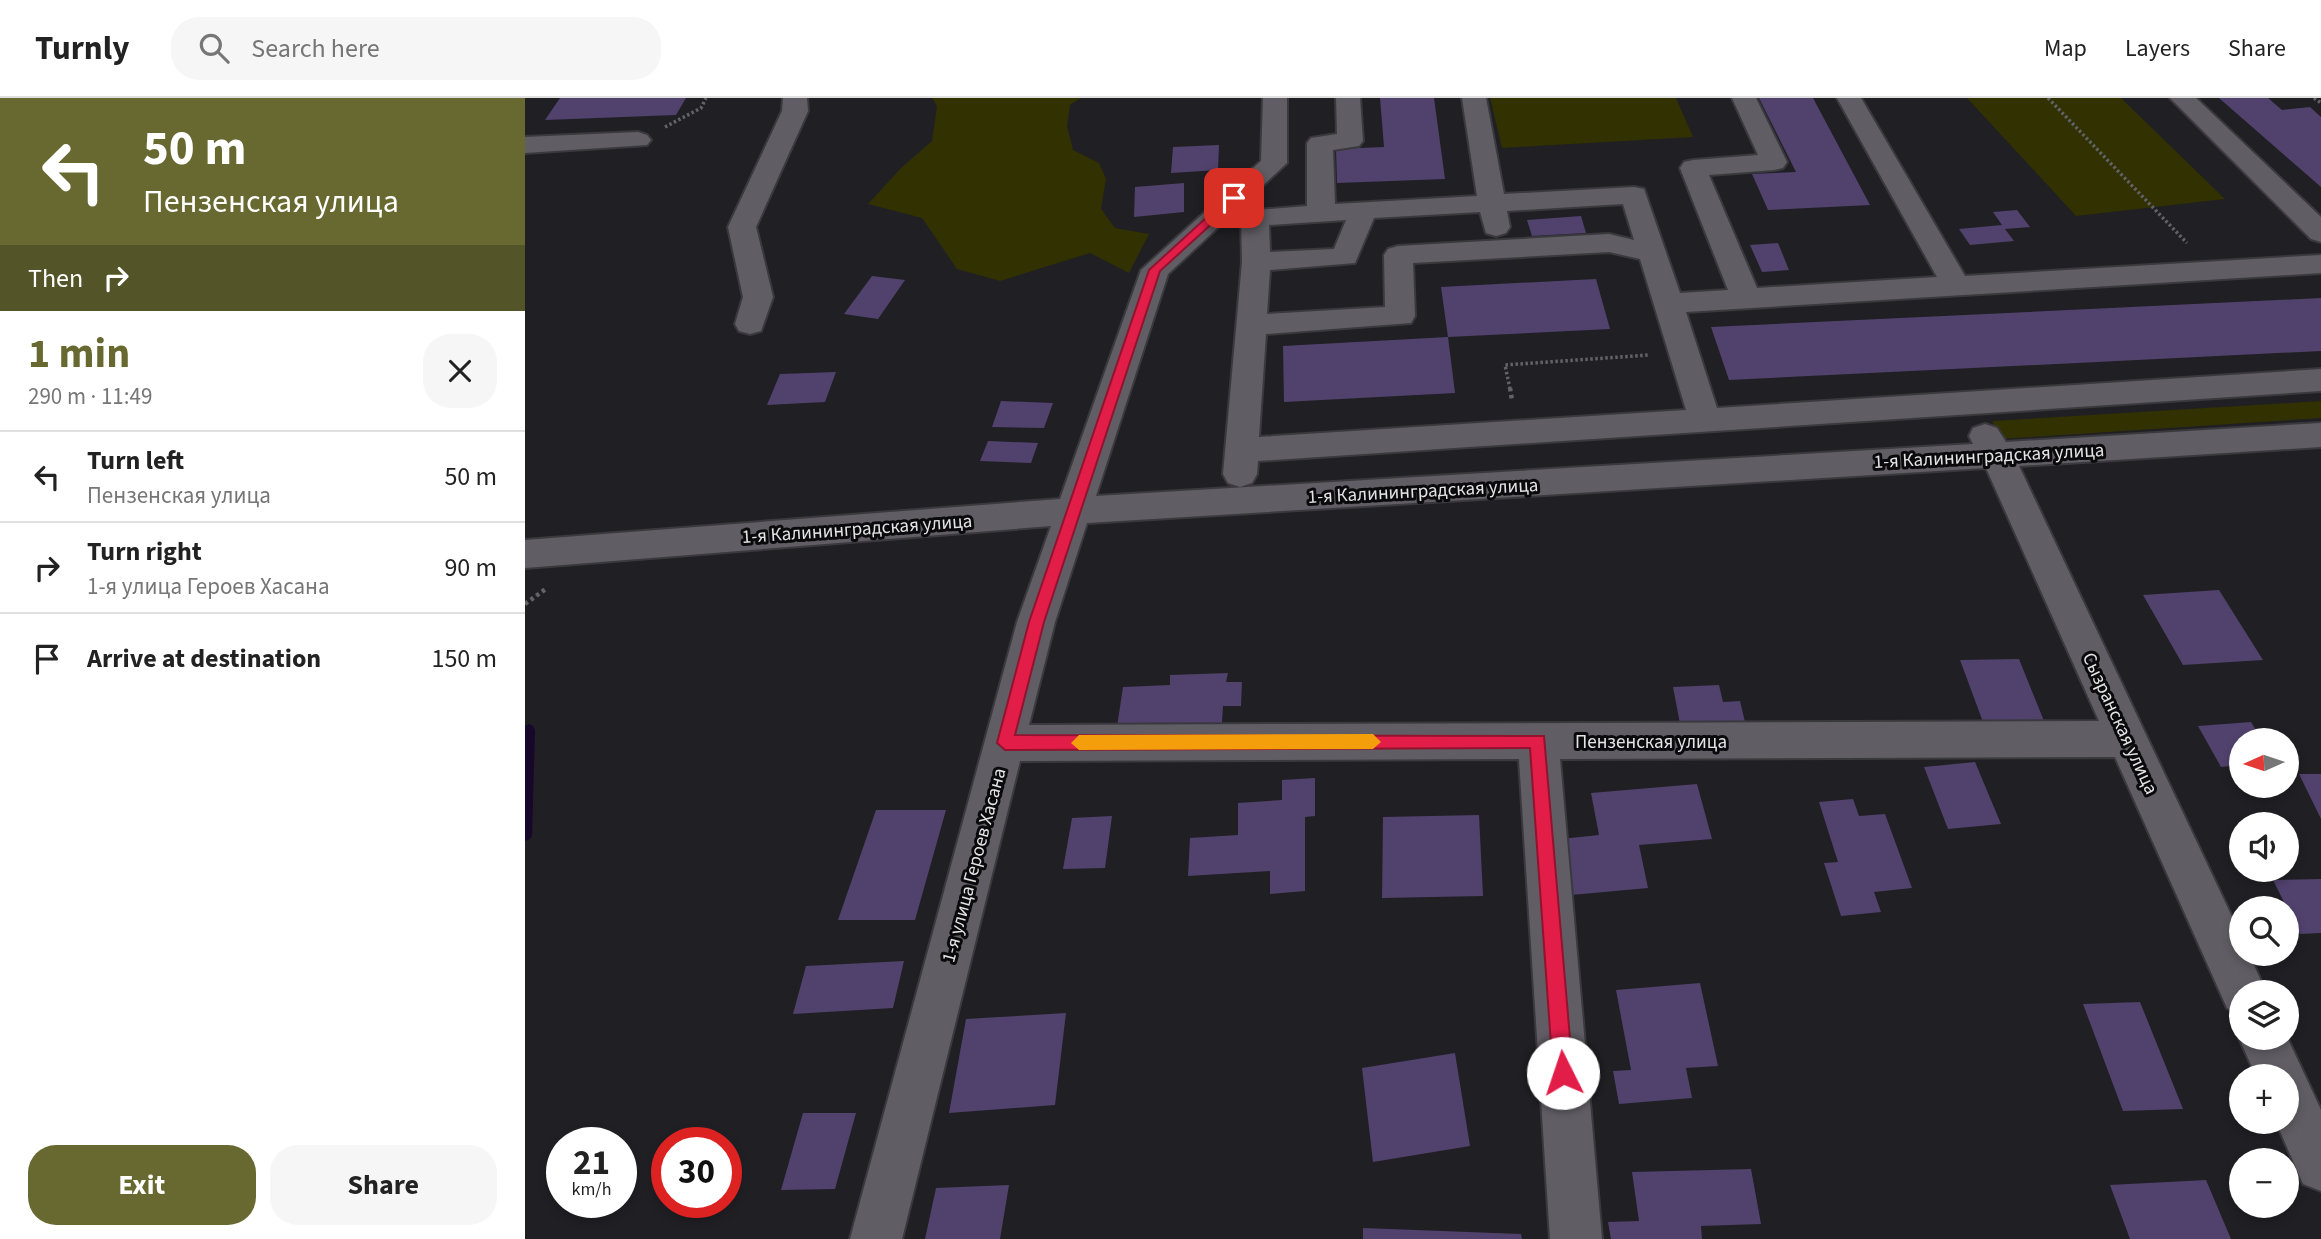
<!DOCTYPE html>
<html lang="en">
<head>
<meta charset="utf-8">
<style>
	:root { --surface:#fff; --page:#f6f6f6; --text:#222; --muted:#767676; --line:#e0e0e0; --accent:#686931 }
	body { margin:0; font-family:"Source Sans 3",sans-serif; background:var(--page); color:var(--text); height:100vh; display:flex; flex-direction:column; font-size:26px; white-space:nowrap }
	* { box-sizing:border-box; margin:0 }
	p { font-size:23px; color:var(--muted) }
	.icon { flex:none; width:38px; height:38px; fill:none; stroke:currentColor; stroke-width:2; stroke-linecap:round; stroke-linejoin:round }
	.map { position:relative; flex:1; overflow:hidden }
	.side { display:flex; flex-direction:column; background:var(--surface); width:525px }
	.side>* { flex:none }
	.banner { background:#686931; color:#fff; overflow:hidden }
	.needle { width:46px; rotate:267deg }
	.controls { position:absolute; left:1704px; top:630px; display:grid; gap:14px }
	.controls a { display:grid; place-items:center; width:70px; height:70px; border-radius:50%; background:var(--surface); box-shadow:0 4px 10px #0003; font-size:35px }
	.speed { position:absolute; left:21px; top:1029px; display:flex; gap:14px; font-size:35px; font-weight:700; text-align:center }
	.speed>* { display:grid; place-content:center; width:91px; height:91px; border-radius:50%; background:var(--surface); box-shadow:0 4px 10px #0003; line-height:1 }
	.speed small { font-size:18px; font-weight:400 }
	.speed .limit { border:10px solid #d22; background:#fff; color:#111 }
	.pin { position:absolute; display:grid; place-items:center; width:60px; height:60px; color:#fff; margin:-30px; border-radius:14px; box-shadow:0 4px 10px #0006 }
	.me { position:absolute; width:77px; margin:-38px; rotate:356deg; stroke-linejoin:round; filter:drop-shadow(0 0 5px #0008) }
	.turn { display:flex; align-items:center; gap:24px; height:147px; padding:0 28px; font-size:32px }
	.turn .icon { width:91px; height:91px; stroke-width:2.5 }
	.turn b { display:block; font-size:49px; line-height:60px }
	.then { display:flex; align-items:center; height:66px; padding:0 28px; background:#0003; gap:14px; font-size:26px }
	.round { display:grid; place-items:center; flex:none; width:74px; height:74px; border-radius:28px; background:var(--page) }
	.headline { display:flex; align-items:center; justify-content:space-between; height:119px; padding:0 28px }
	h1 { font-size:42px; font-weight:700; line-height:52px; color:var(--accent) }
	.button { display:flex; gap:14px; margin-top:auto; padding:14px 28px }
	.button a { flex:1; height:80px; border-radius:28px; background:var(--accent); color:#fff; font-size:28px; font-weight:700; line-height:80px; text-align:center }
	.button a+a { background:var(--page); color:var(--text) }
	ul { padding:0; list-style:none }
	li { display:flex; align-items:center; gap:21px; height:91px; padding:0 28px; border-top:2px solid var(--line) }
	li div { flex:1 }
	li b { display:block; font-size:26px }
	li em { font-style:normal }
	header { display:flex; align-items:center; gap:42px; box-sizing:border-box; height:98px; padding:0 35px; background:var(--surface); border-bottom:2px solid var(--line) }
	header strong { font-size:33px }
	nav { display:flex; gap:38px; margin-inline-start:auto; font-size:24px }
	.search { width:490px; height:63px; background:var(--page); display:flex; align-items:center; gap:18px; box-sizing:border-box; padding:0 24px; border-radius:28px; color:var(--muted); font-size:26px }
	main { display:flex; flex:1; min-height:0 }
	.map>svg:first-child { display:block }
</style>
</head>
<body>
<header>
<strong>Turnly</strong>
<div class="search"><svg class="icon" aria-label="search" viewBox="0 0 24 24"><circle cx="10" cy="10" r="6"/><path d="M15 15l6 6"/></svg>Search here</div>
<nav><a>Map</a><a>Layers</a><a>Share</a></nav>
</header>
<main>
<section class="side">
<div class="banner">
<div class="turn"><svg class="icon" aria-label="left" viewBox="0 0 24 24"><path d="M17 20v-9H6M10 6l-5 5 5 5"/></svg><div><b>50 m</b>Пензенская улица</div></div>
<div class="then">Then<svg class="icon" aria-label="right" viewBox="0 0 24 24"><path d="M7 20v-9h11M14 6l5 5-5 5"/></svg></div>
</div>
<div class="headline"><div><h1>1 min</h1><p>290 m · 11:49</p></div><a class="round"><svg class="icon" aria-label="close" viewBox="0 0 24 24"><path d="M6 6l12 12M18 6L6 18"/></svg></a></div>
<ul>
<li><svg class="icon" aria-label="left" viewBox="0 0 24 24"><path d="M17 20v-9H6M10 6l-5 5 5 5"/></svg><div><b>Turn left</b><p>Пензенская улица</p></div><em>50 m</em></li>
<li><svg class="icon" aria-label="right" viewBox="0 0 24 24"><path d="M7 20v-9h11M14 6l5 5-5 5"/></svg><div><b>Turn right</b><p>1-я улица Героев Хасана</p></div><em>90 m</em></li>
<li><svg class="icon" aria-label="arrive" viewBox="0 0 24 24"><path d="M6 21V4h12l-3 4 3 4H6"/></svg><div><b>Arrive at destination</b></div><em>150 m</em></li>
</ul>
<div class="button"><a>Exit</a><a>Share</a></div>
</section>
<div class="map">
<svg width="1796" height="1141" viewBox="0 0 1796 1141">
	<rect width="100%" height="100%" fill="#201f24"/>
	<path fill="#313101" d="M407,0h149l-11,7 -3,21 6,24 26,13 7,16 -5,30 14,19 34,6 -20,39 -39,-20 -90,28 -43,-12 -35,-51 -54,-14 33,-36 31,-27 5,-35z
		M965,0h186l17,39 -191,11z
		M1442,0h154l104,101 -149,17z
		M1796,303v17l-320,21 -9,-18z"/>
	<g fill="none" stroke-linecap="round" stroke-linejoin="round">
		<path fill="#16072b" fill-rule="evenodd" d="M4,626l4,2 2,4 -3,105 -2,4 -5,2v-115z"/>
	</g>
	<path fill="#50426c" d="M35,0h126l-10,17 -131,5z
		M855,0h54l11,81 -108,4 -1,-34 48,-2z
		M1234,0h54l57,107 -102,5 -16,-36 44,-2z
		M1694,0h49l14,12 28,-3 11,10v70z
		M694,47l-1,25 -47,3 2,-26z
		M659,85v29l-50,5 1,-30z
		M1492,112l13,17 -25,2 9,12 -44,4 -11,-16 43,-4 -9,-13z
		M1056,118l5,17 -54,3 -5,-16z
		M1253,145l11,27 -27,2 -12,-27z
		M347,178l33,4 -27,39 -34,-5z
		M1071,181l14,50 -162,8 -7,-50z
		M1796,200v53l-592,29 -18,-53z
		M923,239l7,56 -171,9 -1,-56z
		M311,274l-11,30 -58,3 13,-31z
		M476,303l52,2 -9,25 -52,-1z
		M463,343l50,2 -7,20 -51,-2z
		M1694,492l44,70 -80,5 -40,-70z
		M1494,561l25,62 -61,1 -23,-62z
		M703,575l-2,9h16l-1,24h-18l-2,31 -106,3 8,-53 47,-2v-10z
		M1194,587l4,17 17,-1 6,25 -65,3 -8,-42z
		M1726,624l11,18h-20v25l-21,2 -23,-41z
		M1450,664l26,62 -53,5 -24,-62z
		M1774,676h22v45z
		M790,680v38l-10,1v74l-35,3v-23l-82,5 2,-38 48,-3v-32l44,-3v-20z
		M1172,686l15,55 -73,6 9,43 -77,7 -10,-56 38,-4 -8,-42z
		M1328,701l6,17 26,-2 27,74 -38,4 7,20 -40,4 -17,-53 14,-1 -19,-60z
		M351,712h70l-31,110h-77z
		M954,717l4,81 -101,2 1,-81z
		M587,718l-7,52 -42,1 9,-51z
		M1796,781v54l-21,1 -27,-54z
		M379,863l-11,47 -100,6 13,-48z
		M1175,885l18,83 -32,2 6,30 -73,6 -6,-33 18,-1 -15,-80z
		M1615,904l43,107 -60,2 -40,-107z
		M541,915l-11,92 -106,8 17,-94z
		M930,955l15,93 -97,16 -11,-94z
		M278,1015h53l-21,76 -54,1z
		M1226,1071l10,55 -60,2 1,13h-91l-3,-17 31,-1 -7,-49z
		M1681,1082l25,59h-101l-20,-54z
		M484,1087l-9,54h-75l11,-51z
		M838,1130l158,6 1,5h-159z"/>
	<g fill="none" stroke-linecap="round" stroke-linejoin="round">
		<defs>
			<path id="minor" d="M258,0h24l1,13 -52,116 17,70 -12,34 -11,3 -11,-3 -4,-7 8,-27 -15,-70 54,-116z
				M738,0h24v65l-119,111 -72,222 877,-52 -4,-8 4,-8 12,-4 12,4 9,14 315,-19v24l-302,19 223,472v16h7l17,38h-24v23l-15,-7 -112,-251 -555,2 42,480h-52l-31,-480 -499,2 -118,478h-52l167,-617 34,-96 -526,42v-28l535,-41 81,-229 120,-109zM1461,370l113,253 -1070,4 26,-103 32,-99z
				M811,0h24l3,43 -4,5 -26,4 2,54 142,-8 -15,-98h24l18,96 130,-7 10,2 36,104 48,-3 -48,-122 4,-6 9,-2 65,-5 -26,-57h24l31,64 -4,6 -9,2 -65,5 48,113 180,-11 -100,-179h24l104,178 356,-21v18l-635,39 31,96 604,-39v22l-1063,70 -1,13 -5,9 -12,4 -12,-4 -5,-9 19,-212 -1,-45 4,-6 62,-5v-63l4,-5 26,-4zM1098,106l11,36 -25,-6 -211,12 -10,3 -4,6 1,52 -118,7 3,-44 85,-7 19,-45 106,-6 6,21 10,3 10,-3 4,-6 -3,-16zM821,122l-12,29 -64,3 -1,-27zM1084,154l31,7 46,151 -427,27 7,-103 145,-11 4,-7 -2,-53z
				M1645,0h26l125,119v25l-10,-3z
				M113,34l9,3 4,5 -4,5 -122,8v-16z
				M1717,934v6l45,-1 34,73v81l-18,-7 -27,-62h11v-46h-31l-17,-38z"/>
		</defs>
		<use href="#minor" stroke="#3a393d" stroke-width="4"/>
		<path stroke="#636367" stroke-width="3.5" stroke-dasharray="2.5 2.5" stroke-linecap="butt" d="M1523,0l139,145
			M1789,0l7,5
			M140,29l36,-19 5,-10
			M985,291l-5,-24 144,-10"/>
		<path stroke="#636367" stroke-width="4.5" stroke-dasharray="3.5 3.5" stroke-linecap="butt" d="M985,290l2,12
			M0,506l22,-16"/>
		<use href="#minor" fill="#605e64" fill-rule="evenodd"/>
	</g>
	<path fill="#e11d48" stroke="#92132f" stroke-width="2" d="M705,98l10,2 -80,73 -116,351 -29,113 529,1 29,337 -2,7 -8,3 -7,-3 -3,-7 -23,-325 -525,2 -8,-7 32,-121 120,-352z"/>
	<path fill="#f59e0b" d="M848,636l8,8 -8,7 -294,1 -8,-7 8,-8z"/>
	<g text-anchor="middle" stroke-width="6" stroke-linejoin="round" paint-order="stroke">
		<g font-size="19" fill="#e4e4e7" stroke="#0a090b">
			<text transform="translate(1464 357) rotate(-3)" y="7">1-я Калининградская улица</text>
			<text transform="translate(898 392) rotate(-3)" y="7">1-я Калининградская улица</text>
			<text transform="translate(332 430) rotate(-4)" y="7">1-я Калининградская улица</text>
			<text transform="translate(1596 625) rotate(65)" y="7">Сызранская улица</text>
			<text x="1126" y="650">Пензенская улица</text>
			<text transform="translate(448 767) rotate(-75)" y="7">1-я улица Героев Хасана</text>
		</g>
	</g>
</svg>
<div class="controls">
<a><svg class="needle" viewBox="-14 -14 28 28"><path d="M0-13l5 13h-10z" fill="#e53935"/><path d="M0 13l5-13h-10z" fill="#767676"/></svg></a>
<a><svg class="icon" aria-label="sound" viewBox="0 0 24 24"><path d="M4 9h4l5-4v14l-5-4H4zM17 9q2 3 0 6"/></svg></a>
<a><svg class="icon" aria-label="search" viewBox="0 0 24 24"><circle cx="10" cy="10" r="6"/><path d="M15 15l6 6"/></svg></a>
<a><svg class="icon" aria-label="layers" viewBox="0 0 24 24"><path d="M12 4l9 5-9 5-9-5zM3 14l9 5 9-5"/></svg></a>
<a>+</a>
<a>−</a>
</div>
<div class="speed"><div>21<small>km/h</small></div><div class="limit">30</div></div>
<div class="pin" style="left:709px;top:100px;background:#d93025"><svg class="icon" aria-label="arrive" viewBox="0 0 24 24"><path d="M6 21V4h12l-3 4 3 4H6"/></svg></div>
<svg class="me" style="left:1038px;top:975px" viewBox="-20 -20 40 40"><circle r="19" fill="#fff"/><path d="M0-13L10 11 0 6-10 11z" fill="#e11d48"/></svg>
</div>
</main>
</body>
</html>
